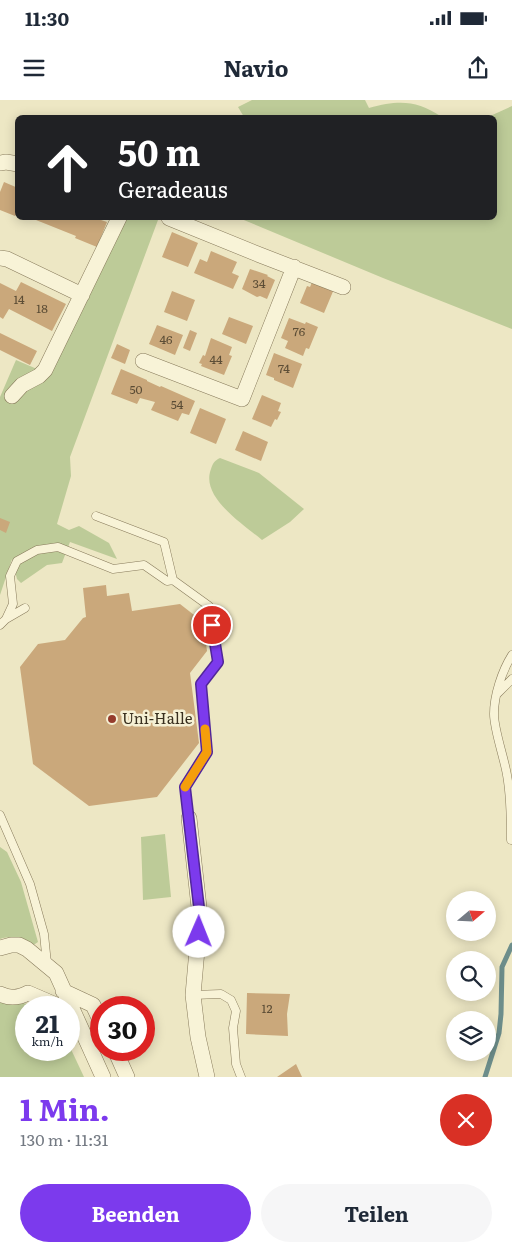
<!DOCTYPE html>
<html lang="de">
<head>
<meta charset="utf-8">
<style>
	:root { --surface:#fff; --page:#f6f6f7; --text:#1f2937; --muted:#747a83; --accent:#7c3aed }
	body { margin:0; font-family:Literata,serif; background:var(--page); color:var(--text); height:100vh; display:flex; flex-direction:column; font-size:19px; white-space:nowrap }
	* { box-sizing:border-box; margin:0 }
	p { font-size:16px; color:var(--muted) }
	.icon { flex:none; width:28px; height:28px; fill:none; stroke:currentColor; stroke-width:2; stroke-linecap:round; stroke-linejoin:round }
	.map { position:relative; height:977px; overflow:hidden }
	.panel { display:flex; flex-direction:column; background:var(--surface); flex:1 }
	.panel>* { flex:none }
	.guide { position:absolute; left:15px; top:15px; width:482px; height:105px; border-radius:8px; box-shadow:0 2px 12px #0003; background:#202124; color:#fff; overflow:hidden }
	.needle { width:32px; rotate:71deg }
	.buttons { position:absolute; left:446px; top:791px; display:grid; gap:10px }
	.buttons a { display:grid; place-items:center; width:50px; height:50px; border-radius:50%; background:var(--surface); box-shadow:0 2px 12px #0003; font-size:25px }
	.speed { position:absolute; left:15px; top:896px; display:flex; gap:10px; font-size:25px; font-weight:700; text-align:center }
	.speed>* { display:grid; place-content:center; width:65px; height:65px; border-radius:50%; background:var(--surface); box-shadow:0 2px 12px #0003; line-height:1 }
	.speed small { font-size:12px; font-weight:400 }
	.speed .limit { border:8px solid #d22; background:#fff; color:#111 }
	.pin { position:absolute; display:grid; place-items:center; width:42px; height:42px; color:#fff; margin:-21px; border:2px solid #fff; border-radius:50%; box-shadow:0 1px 5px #0007 }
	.me { position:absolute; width:55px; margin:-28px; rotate:1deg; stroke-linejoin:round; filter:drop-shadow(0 0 4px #0008) }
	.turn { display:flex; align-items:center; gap:18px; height:105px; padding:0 20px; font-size:22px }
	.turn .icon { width:65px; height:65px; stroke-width:2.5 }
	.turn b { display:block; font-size:35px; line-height:42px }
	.round { display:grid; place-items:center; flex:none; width:52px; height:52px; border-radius:26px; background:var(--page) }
	.headline { display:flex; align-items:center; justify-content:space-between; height:85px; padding:0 20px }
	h1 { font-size:30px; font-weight:700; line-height:38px; color:var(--accent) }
	.action { display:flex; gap:10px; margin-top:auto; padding:10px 20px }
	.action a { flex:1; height:58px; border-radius:30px; background:var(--accent); color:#fff; font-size:20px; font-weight:700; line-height:58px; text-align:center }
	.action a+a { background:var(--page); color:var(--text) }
	.status { display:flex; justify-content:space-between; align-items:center; height:35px; padding:0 25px; background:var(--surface); direction:ltr }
	.status svg { height:14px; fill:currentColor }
	header { display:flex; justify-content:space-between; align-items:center; height:65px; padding:0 20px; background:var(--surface); font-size:22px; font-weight:700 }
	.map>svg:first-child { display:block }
</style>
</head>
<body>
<div class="status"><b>11:30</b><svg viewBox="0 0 49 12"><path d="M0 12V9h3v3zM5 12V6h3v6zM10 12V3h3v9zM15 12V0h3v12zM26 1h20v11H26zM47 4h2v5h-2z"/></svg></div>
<header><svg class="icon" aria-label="menu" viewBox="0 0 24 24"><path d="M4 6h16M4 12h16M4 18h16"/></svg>Navio<svg class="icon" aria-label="share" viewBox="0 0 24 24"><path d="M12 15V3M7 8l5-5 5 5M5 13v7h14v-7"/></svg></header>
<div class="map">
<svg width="512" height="977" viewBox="0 0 512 977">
	<rect width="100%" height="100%" fill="#ede7c4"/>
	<path fill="#bdcb98" d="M252,0h113l4,8c30,-8 47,-8 73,9h-198l-6,-10z
		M512,6v223l-129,-51 -144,-60h256v-100l-7,-1z
		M122,118h30l6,2 -88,237 1,19 -14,48 12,6 10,-4 30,17 8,16 -47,-17 -8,21 -15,2 -26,18 -4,-4 -5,-20 -12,36v-198l16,-37 21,9z
		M220,358l39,15 45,36 -14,13 -28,18c-19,-16 -62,-43 -51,-71 2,-6 3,-8 9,-11z
		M165,734l6,63 -28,3 -2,-63z
		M0,747l7,5 14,30 17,60 -6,4c-10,-6 -20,-11 -32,-7z
		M0,899l45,8 -19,1v42h43v-5l15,32h-84z"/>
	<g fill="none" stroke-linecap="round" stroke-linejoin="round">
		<path stroke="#6d8e8b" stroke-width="5" d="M485,977l14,-44 2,-19 1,-47 10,-22"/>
	</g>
	<path fill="#caa87b" d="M4,82l14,6v24l-3,4 -15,-6v-18z
		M31,118h64l12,4 -10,25 -22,-9 1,-2z
		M172,132l26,11 -10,24 -26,-10z
		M211,151l26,11 -5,11 7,3 -6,13 -39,-16 6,-14 7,3z
		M250,169l18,6 -1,1 8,4 -8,19 -7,-3 -3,1 -15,-8z
		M313,180l21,9 -10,24 -24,-10 7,-17 3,1z
		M21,182l45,22 -14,27 -43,-22 -6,10 -3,-2v-34l16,8z
		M172,191l23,9 -8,21 -23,-9z
		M229,217l24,9 -7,18 -24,-10z
		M289,218l16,6 1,-2 12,5 -9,22 -3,-1 -3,8 -18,-8 3,-7 -7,-3z
		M157,225l26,10 -8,20 -26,-11z
		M190,230l7,3 -7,18 -7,-3z
		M0,233l37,18 -7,14 -30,-15z
		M211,238l21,9 -3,8 3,1 -8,19 -23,-9 1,-2 -3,-1 4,-8 2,1z
		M117,244l13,6 -5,14 -14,-6z
		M274,253l28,11 -9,24 -19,-8v-2l-8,-3z
		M121,269l26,11v1l13,6 1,-1 34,15 -6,14 -7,-2 -4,8 -27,-11 4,-8 -15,-4 -3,6 -26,-10z
		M262,295l19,8 -3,8 3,1 -4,8 -2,-1 -4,8 -19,-8z
		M200,308l26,11 -10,25 -26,-11z
		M243,331l25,11 -7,19 -26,-11z
		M0,418l10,4 -4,11 -6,-3z
		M106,485l1,11 22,-3 3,18 48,-7 23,18 4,29 -17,22 9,70 -42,54 -68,9 -56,-42 -13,-97 18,-23 27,-4 18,-22 3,-1 -3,-29z
		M247,893l43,1 -3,20 1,22 -42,-2z
		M296,964l6,13h-25z"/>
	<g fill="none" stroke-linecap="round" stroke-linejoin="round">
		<defs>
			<path id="lane" d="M96,416l68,26 9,38
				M6,519l19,-11
				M0,525l6,-6 7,-15 -3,-28 7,-15 20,-11 21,-3 55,22 31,-4 23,16 6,-1 36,26 10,56 -18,22 6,68 -22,35 4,31
				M498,593l14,-14
				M0,715l30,69 14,50 3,30
				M511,740c0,-22 0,-43 -4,-65 -3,-18 -13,-45 -13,-61 0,-19 8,-43 18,-59
				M193,895l28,-1 10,6 5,11 -3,17 3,36 5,13"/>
			<path id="street" d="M0,63l6,-1 12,2
				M169,118l91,37 83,32
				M0,158l7,1 75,36
				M143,261l99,38 52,-132
				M12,296l10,-11 17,-9 6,-6 74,-152
				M189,718l11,98 -7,79 5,42 9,40
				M0,848l11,-3h8l8,4 29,24 47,104
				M63,891l30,14 8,17
				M0,894c10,5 18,4 28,-1l28,12 2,3
				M115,950l12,27"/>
		</defs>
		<use href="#lane" stroke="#877a5b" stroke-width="9"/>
		<use href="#street" stroke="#877a5b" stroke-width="16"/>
		<use href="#lane" stroke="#f8f3d7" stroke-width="8"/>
		<use href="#street" stroke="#f8f3d7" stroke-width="15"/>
	</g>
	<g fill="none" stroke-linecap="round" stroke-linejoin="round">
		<defs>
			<path id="route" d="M199,832l1,-16 -15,-129 22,-35 -6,-68 17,-22 -6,-37"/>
		</defs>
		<use href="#route" stroke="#51269a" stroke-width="12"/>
		<use href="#route" stroke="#7c3aed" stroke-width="9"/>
		<path stroke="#f59e0b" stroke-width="9" d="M185,687l22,-35 -2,-23"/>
	</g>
	<circle fill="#953c2c" stroke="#f5f0d4" stroke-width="2" cx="112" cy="619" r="5"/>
	<g text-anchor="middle" stroke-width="5" stroke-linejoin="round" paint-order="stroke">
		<g font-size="12" fill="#5c4d36">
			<text x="259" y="188">34</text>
			<text x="19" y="204">14</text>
			<text x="42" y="213">18</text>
			<text x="299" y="236">76</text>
			<text x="166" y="244">46</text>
			<text x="216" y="264">44</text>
			<text x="284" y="273">74</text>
			<text x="136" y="294">50</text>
			<text x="177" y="309">54</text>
			<text x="267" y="913">12</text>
		</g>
		<g font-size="15" fill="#382f1f" stroke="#f5f0d4" text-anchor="start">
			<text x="122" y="624">Uni-Halle</text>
		</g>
	</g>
</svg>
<div class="buttons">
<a><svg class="needle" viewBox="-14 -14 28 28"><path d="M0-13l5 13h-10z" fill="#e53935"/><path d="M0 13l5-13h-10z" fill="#747a83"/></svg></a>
<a><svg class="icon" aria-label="search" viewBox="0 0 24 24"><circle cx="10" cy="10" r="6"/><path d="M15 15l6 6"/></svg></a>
<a><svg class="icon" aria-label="layers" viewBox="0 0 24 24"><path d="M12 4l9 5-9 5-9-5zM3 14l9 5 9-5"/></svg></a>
</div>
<div class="speed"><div>21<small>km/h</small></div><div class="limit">30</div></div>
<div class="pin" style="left:212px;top:525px;background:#d93025"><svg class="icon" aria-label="arrive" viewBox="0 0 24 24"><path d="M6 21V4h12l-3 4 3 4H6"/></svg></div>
<svg class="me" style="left:199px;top:832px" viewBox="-20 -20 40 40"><circle r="19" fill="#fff"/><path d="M0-13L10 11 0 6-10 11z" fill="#7c3aed"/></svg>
<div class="guide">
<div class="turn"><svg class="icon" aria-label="ahead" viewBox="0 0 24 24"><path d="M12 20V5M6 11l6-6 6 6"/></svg><div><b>50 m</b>Geradeaus</div></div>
</div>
</div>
<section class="panel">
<div class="headline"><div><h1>1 Min.</h1><p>130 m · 11:31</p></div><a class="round" style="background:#d93025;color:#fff"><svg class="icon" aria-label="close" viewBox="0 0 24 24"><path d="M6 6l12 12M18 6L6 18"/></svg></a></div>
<div class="action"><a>Beenden</a><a>Teilen</a></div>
</section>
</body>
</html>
